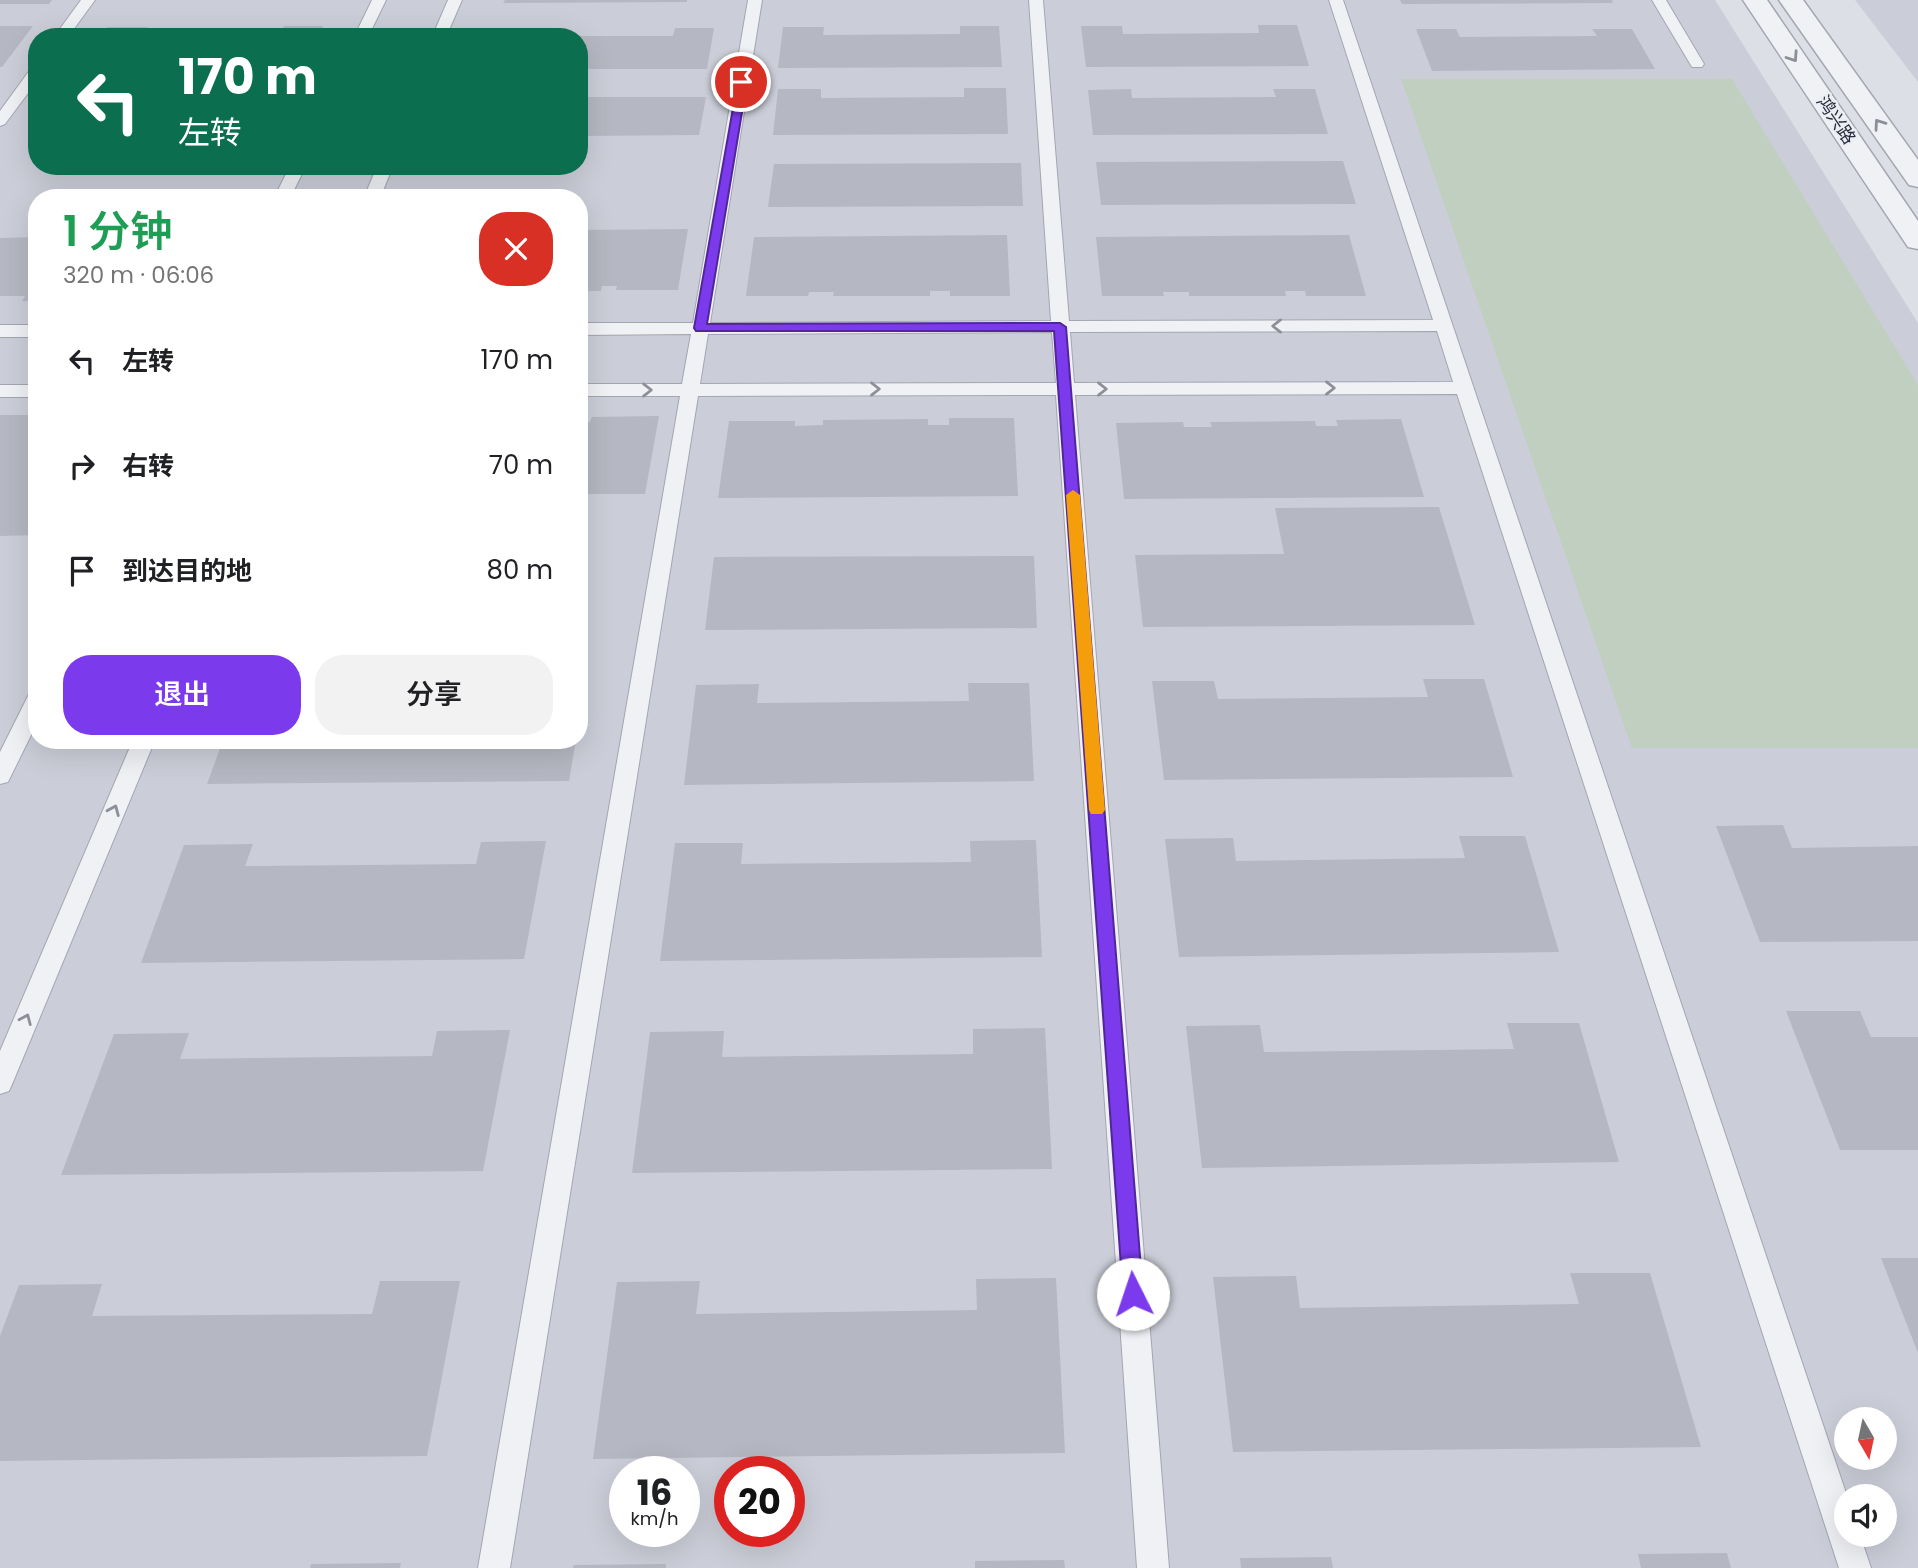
<!DOCTYPE html>
<html lang="zh">
<head>
<meta charset="utf-8">
<style>
	:root { --surface:#fff; --page:#f2f2f2; --text:#202124; --muted:#757577; --accent:#7c3aed }
	body { margin:0; font-family:Poppins,"Noto Sans SC",sans-serif; background:var(--page); color:var(--text); height:100vh; display:flex; flex-direction:column; font-size:26px; white-space:nowrap }
	* { box-sizing:border-box; margin:0 }
	p { font-size:23px; color:var(--muted) }
	.icon { flex:none; width:38px; height:38px; fill:none; stroke:currentColor; stroke-width:2; stroke-linecap:round; stroke-linejoin:round }
	.map { position:relative; flex:1; overflow:hidden }
	.details { position:absolute; left:28px; top:189px; width:560px; height:560px; display:flex; flex-direction:column; background:var(--surface); border-radius:28px; box-shadow:0 7px 28px #0002 }
	.details>* { flex:none }
	.hud { position:absolute; left:28px; top:28px; width:560px; height:147px; border-radius:28px; box-shadow:0 7px 28px #0002; background:#0b6e4f; color:#fff; overflow:hidden }
	.needle { width:46px; rotate:171deg }
	.fabs { position:absolute; left:1834px; top:1407px; display:grid; gap:14px }
	.fabs a { display:grid; place-items:center; width:63px; height:63px; border-radius:50%; background:var(--surface); box-shadow:0 7px 28px #0002; font-size:35px }
	.speed { position:absolute; left:609px; top:1456px; display:flex; gap:14px; font-size:35px; font-weight:700; text-align:center }
	.speed>* { display:grid; place-content:center; width:91px; height:91px; border-radius:50%; background:var(--surface); box-shadow:0 7px 28px #0002; line-height:1 }
	.speed small { font-size:18px; font-weight:400 }
	.speed .limit { border:10px solid #d22; background:#fff; color:#111 }
	.pin { position:absolute; display:grid; place-items:center; width:60px; height:60px; color:#fff; margin:-30px; border:4px solid #fff; border-radius:50%; box-shadow:0 2px 7px #0007 }
	.me { position:absolute; width:77px; margin:-38px; rotate:356deg; stroke-linejoin:round; filter:drop-shadow(0 0 5px #0008) }
	.turn { display:flex; align-items:center; gap:24px; height:147px; padding:0 35px; font-size:32px }
	.turn .icon { width:91px; height:91px; stroke-width:2.5 }
	.turn b { display:block; font-size:49px; line-height:60px }
	.round { display:grid; place-items:center; flex:none; width:74px; height:74px; border-radius:28px; background:var(--page) }
	.overview { display:flex; align-items:center; justify-content:space-between; height:119px; padding:0 35px }
	h1 { font-size:42px; font-weight:600; line-height:52px; color:#1e9e55 }
	.cta { display:flex; gap:14px; margin-top:auto; padding:14px 35px }
	.cta a { flex:1; height:80px; border-radius:28px; background:var(--accent); color:#fff; font-size:28px; font-weight:600; line-height:80px; text-align:center }
	.cta a+a { background:var(--page); color:var(--text) }
	ul { padding:0; list-style:none }
	li { display:flex; align-items:center; gap:21px; height:105px; padding:0 35px }
	li div { flex:1 }
	li b { display:block; font-size:26px }
	li em { font-style:normal }
	.map>svg:first-child { display:block }
</style>
</head>
<body>
<div class="map">
<svg width="1918" height="1568" viewBox="0 0 1918 1568">
	<rect width="100%" height="100%" fill="#dddfe6"/>
	<path fill="#cbced8" fill-rule="evenodd" d="M0,0h1715l203,323v1245h-1918zM37,37h542v129h-542zM37,198h542v542h-542zM1846,1419h39v39h-39zM625,1472h59v59h-59zM730,1472h59v59h-59zM1846,1496h39v39h-39z
		M1855,0h63v82z"/>
	<path fill="#c0cfbf" d="M1401,79h331l186,306v363h-286z"/>
	<path fill="#b5b8c2" d="M0,0h52l-3,4h-49z
		M505,0h182v2l-184,1z
		M1400,0h212l1,3 -211,1z
		M1258,25h39l12,41 -223,1 -5,-41h41l1,8 136,-1z
		M0,26h33l-31,41h-2z
		M284,26h39l-5,11h-151v-3h113z
		M960,26h39l3,41 -224,1 5,-41h41l-1,8 137,-1z
		M107,27h41l-5,7 2,3h-45z
		M539,28l-3,9h-41l3,-8z
		M675,28h39l-7,41h-128v-33h94z
		M1416,29h40l4,8 137,-1 -5,-7h40l23,40 -223,2z
		M964,88h42l2,46 -235,1 5,-46h43v9l143,-1z
		M1131,89l1,9 144,-1 -3,-8h42l13,45 -235,1 -5,-45z
		M579,97h127l-7,38 -120,1z
		M1343,161l13,43 -255,1 -5,-43z
		M1021,163l2,43 -255,1 6,-43z
		M688,229l-10,61h-62l1,-4h-15l-1,5h-22v-61z
		M1007,235l3,61h-60v-5h-20v5h-97l1,-4h-25l-1,4h-62l8,-59z
		M1349,235l17,61h-60l-1,-5h-20l1,5h-97v-4h-26l1,4h-62l-6,-59z
		M37,237v64h-15l3,-5h-25v-58z
		M0,415h37v120l-37,1z
		M659,416l-14,78h-66v-71l11,-1 2,-5z
		M949,418h65l4,78 -300,2 11,-77h66v5l28,-1v-5l105,-1v6h21z
		M1401,419l23,78 -300,2 -8,-76 67,-1 1,5h28l-2,-5 105,-1 1,5h22l-2,-6z
		M1439,507l36,118 -332,2 -8,-72 149,-1 -9,-46z
		M1034,556l3,72 -332,2 9,-73z
		M1423,679h61l29,98 -349,3 -12,-99h62l4,18 210,-2z
		M968,683h61l5,98 -350,4 12,-100 63,-1 -2,19 212,-2z
		M223,740h353l-7,41 -362,3z
		M1783,825l9,23 126,-2v95l-158,1 -44,-116z
		M1459,836h66l34,116 -380,5 -14,-118 68,-1 3,23 229,-3z
		M1036,840l6,117 -382,4 15,-118h68l-2,21 230,-2 -1,-21z
		M546,841l-22,118 -383,4 43,-118 69,-1 -8,22 231,-2 5,-22z
		M1786,1011h74l11,26h47v113h-78z
		M1507,1023h72l40,139 -417,6 -16,-142 74,-1 4,27 250,-3z
		M1045,1028l7,141 -420,4 18,-141 74,-1 -2,26 251,-3v-25z
		M510,1030l-27,141 -422,4 53,-141 75,-1 -9,26 252,-3 5,-25z
		M1881,1258h37v95z
		M1570,1273h80l51,174 -468,5 -20,-175 83,-1 4,32 279,-4z
		M1056,1278l9,175 -472,6 24,-177 83,-1 -4,33 281,-4 -1,-31z
		M380,1281h80l-33,175 -427,5v-125l19,-51 83,-1 -10,32 280,-2z
		M1727,1553l4,15h-90l-3,-14z
		M1331,1557l2,11h-92l-1,-10z
		M1064,1560l1,8h-90v-7z
		M401,1563l-1,5h-90l1,-4z
		M666,1564v4h-93l1,-3z"/>
	<g fill="none" stroke-linecap="round" stroke-linejoin="round">
		<defs>
			<path id="service" d="M81,0h14l-27,37h-14z
				M372,0h14l-18,37h-14z
				M448,0h14l-16,37h-14z
				M748,0h14l-52,323 341,-2 -22,-321h14l26,321 364,-1 -104,-320h14l504,1496 -1,39h14l11,33h-32l-382,-1174 -382,1 94,1173h-32l-81,-1173 -358,1 -188,1172h-32l202,-1172h-101v-12h103l9,-50 -112,1v-12h114zM1437,331l16,51 -379,1 -4,-51zM1052,332l4,51 -356,1 8,-50z
				M1652,0h14l38,64 -2,3h-10z
				M37,66v15l-32,43 -5,2v-15l32,-44z
				M290,166h16l-16,32h-16z
				M377,166h16l-13,32h-16z
				M0,325h37v12h-37z
				M0,385h37v12h-37z
				M37,692v31l-29,59 -8,2v-32l29,-58z
				M133,740h22l-142,342 -4,9 -9,3v-43z"/>
			<path id="tertiary" d="M1743,0h24l151,221v28l-10,-2z
				M1779,0h24l115,160v27l-9,-2z"/>
		</defs>
		<use href="#service" stroke="#a3a6b0" stroke-width="2"/>
		<use href="#tertiary" stroke="#a3a6b0" stroke-width="3"/>
		<use href="#service" fill="#f0f1f5" fill-rule="evenodd"/>
		<use href="#tertiary" fill="#f0f1f5" fill-rule="evenodd"/>
	</g>
	<defs><path id="oneway-chevron" d="M-2-3.5L2.5 0L-2 3.5" fill="none" stroke-width="1.6" stroke-linecap="round" stroke-linejoin="round" transform="scale(1.75)"/></defs>
	<g stroke="#8c8e98">
		<use href="#oneway-chevron" transform="translate(1793 57) rotate(56)"/>
		<use href="#oneway-chevron" transform="translate(1879 124) rotate(-125)"/>
		<use href="#oneway-chevron" transform="translate(1277 326) rotate(180)"/>
		<use href="#oneway-chevron" transform="translate(1330 388)"/>
		<use href="#oneway-chevron" transform="translate(875 389)"/>
		<use href="#oneway-chevron" transform="translate(1102 389)"/>
		<use href="#oneway-chevron" transform="translate(647 390)"/>
		<use href="#oneway-chevron" transform="translate(114 810) rotate(-67)"/>
		<use href="#oneway-chevron" transform="translate(26 1019) rotate(-67)"/>
	</g>
	<path fill="#7c3aed" stroke="#51269a" stroke-width="2" d="M738,80l9,2 -40,242 353,-1 6,4 77,967 -3,7 -7,3 -7,-3 -3,-7 -69,-963h-358l-2,-3z"/>
	<path fill="#f59e0b" d="M1073,490l7,5 25,315 -3,4h-11l-2,-4 -23,-315z"/>
	<g text-anchor="middle" stroke-width="5" stroke-linejoin="round" paint-order="stroke">
		<g font-size="18" fill="#282c3c" stroke="#eceef4">
			<text transform="translate(1836 120) rotate(56)" y="6">鸿兴路</text>
		</g>
	</g>
</svg>
<div class="fabs">
<a><svg class="needle" viewBox="-14 -14 28 28"><path d="M0-13l5 13h-10z" fill="#e53935"/><path d="M0 13l5-13h-10z" fill="#757577"/></svg></a>
<a><svg class="icon" aria-label="sound" viewBox="0 0 24 24"><path d="M4 9h4l5-4v14l-5-4H4zM17 9q2 3 0 6"/></svg></a>
</div>
<div class="speed"><div>16<small>km/h</small></div><div class="limit">20</div></div>
<div class="pin" style="left:741px;top:82px;background:#d93025"><svg class="icon" aria-label="arrive" viewBox="0 0 24 24"><path d="M6 21V4h12l-3 4 3 4H6"/></svg></div>
<svg class="me" style="left:1133px;top:1294px" viewBox="-20 -20 40 40"><circle r="19" fill="#fff"/><path d="M0-13L10 11 0 6-10 11z" fill="#7c3aed"/></svg>
<div class="hud">
<div class="turn"><svg class="icon" aria-label="left" viewBox="0 0 24 24"><path d="M17 20v-9H6M10 6l-5 5 5 5"/></svg><div><b>170 m</b>左转</div></div>
</div>
<section class="details">
<div class="overview"><div><h1>1 分钟</h1><p>320 m · 06:06</p></div><a class="round" style="background:#d93025;color:#fff"><svg class="icon" aria-label="close" viewBox="0 0 24 24"><path d="M6 6l12 12M18 6L6 18"/></svg></a></div>
<ul>
<li><svg class="icon" aria-label="left" viewBox="0 0 24 24"><path d="M17 20v-9H6M10 6l-5 5 5 5"/></svg><div><b>左转</b></div><em>170 m</em></li>
<li><svg class="icon" aria-label="right" viewBox="0 0 24 24"><path d="M7 20v-9h11M14 6l5 5-5 5"/></svg><div><b>右转</b></div><em>70 m</em></li>
<li><svg class="icon" aria-label="arrive" viewBox="0 0 24 24"><path d="M6 21V4h12l-3 4 3 4H6"/></svg><div><b>到达目的地</b></div><em>80 m</em></li>
</ul>
<div class="cta"><a>退出</a><a>分享</a></div>
</section>
</div>
</body>
</html>
